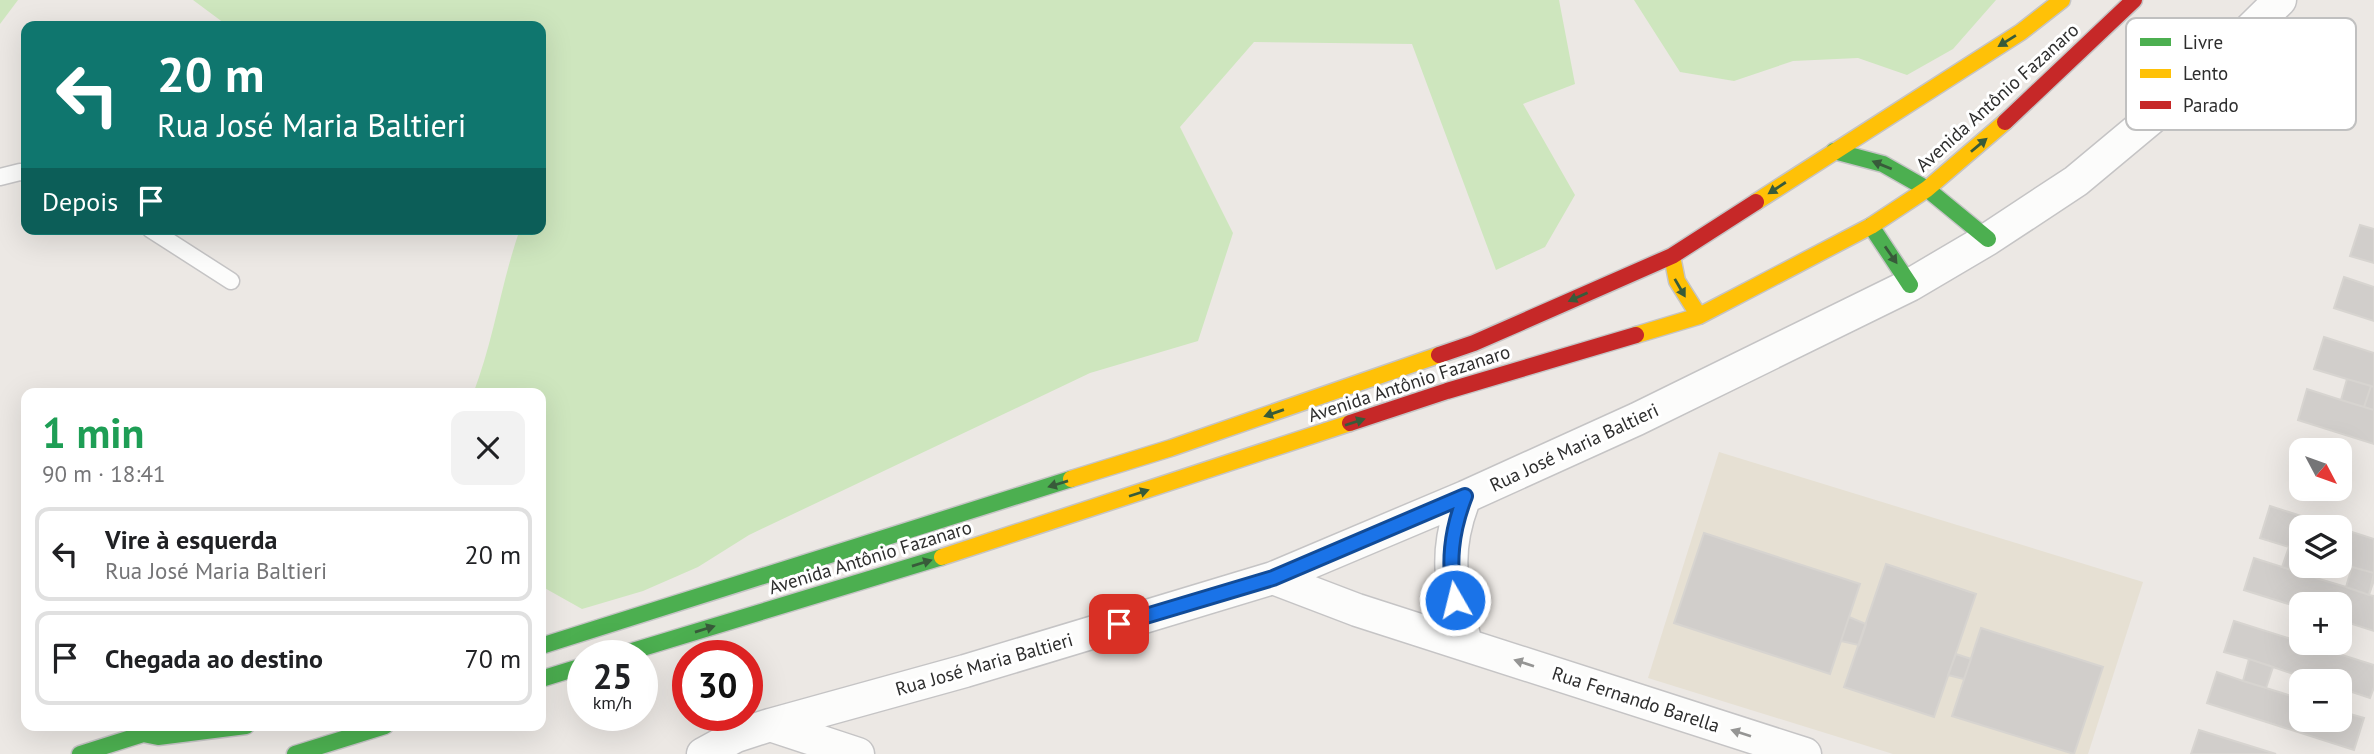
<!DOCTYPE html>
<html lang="pt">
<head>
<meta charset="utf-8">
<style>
	:root { --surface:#fff; --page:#f2f2f2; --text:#202124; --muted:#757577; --line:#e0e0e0 }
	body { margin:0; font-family:"PT Sans",sans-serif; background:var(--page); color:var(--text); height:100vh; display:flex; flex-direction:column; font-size:26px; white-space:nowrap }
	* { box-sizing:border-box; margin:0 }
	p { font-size:23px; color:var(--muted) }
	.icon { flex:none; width:38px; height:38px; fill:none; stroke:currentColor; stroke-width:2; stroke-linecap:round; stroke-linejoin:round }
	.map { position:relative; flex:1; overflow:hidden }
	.panel { position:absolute; left:21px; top:388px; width:525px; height:343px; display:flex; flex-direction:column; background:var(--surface); border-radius:14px; box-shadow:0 7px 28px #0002 }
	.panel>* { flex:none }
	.top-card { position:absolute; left:21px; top:21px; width:525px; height:214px; border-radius:14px; box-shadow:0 7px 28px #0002; background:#0f766e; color:#fff; overflow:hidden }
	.needle { width:46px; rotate:131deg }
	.buttons { position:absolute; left:2289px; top:438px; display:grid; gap:14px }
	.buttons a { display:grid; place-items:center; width:63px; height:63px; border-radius:14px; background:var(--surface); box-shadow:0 7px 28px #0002; font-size:35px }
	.speed { position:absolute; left:567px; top:640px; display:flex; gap:14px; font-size:35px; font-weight:700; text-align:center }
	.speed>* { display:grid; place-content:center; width:91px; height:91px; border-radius:50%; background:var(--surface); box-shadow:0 7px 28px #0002; line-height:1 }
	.speed small { font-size:18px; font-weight:400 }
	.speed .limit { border:10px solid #d22; background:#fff; color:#111 }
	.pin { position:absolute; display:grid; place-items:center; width:60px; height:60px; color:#fff; margin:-30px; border-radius:14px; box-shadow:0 4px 10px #0006 }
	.me { position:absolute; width:77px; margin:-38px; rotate:352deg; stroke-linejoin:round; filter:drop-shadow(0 0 5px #0008) }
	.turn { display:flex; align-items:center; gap:24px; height:147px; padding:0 21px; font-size:32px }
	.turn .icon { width:91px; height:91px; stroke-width:2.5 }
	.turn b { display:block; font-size:49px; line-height:60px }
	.then { display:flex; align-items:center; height:66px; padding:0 21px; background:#0003; gap:14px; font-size:26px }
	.round { display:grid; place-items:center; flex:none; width:74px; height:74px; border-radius:14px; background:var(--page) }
	.summary { display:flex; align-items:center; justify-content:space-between; height:119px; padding:0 21px }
	h1 { font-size:42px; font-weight:700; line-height:52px; color:#1e9e55 }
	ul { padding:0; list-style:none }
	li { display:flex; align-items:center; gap:21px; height:94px; margin:0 14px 10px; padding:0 7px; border:4px solid var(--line); border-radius:14px }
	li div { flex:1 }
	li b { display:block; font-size:26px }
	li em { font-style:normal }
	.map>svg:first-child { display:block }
</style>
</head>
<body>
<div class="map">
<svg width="2374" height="754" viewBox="0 0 2374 754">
	<rect width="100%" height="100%" fill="#ece8e4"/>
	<path fill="#e6e0d3" d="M1719,452l424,130 -55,172h-195l-245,-76z"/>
	<path fill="#cee6be" d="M0,0h18l-18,24z
		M193,0h1366l16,84 -52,20 52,91 -30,52 -49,23 -84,-226 -158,-2 -74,85 53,106 -35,108 -108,32 -341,162 -51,32 -55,24 -61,18 -41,-23v-192h-68c21,-54 28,-111 47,-165h21v-203h-313z
		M1634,0h362l-43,49 -46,26 -49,-17 -65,3 -59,20 -54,-9z"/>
	<path fill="#d1cecb" stroke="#d7d4d0" stroke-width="2" d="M2360,225l14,4v34l-24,-7z
		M2344,277l30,10v34l-40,-13z
		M2324,337l50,16v34l-3,-1 -7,21 10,3v34l-76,-24 9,-31 34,11 6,-21 -33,-10z
		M2324,337l50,16v91l-76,-24 9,-31 34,11 6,-21 -33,-10z
		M2347,379l24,7 -7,21 -23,-7z
		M2270,506l65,21h-34v38h8l-3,10 40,12 6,-20 -12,-4v-35l34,11v41l-5,15 5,1v35l-34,-11v-16h-39v4l-57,-18 10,-32 28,9 7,-20 -29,-9z
		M1704,533l156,51 -30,90 -156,-51z
		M2289,547l12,4v14h8l-3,10 -24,-8z
		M1886,564l90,30 -42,123 -90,-30z
		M2352,567l22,6 -5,22 -23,-8z
		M1849,617l17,7 -7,21 -18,-4z
		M2234,621l140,44v22l-4,11 -30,-10v-7h-27l-40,-14 -7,21 35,11v20h39v-8l24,7 -10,32 -147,-47 10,-31 26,9 6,-22 -25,-7z
		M1981,628l122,39 -29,87 -122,-38z
		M1956,654l15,5 -7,20 -16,-4z
		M2249,659l24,8 -7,21 -23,-7z
		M2199,730l77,24h-85z"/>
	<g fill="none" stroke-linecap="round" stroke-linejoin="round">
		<defs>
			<path id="lane" d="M0,177l20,-5 6,1
				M150,229l81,52"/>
			<path id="street" d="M1465,497c-23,57 -13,90 1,147
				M1273,578l84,32 448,144
				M770,725l88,29
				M703,754l33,-18 34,-11 195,-54 308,-93 192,-81 172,-78 273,-134 78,-46 88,-58 132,-110 72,-71"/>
			<path id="fast" d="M1834,151l49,13 44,25 61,50
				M1871,226l39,59
				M541,646l530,-167
				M616,656l326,-99
				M541,679l42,-13
				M80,754l63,-20 15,3 88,-11
				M295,754l90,-28"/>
			<path id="slow" d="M1756,202l265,-170 41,-32
				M1672,256l5,25 22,35
				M1636,335l63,-19 172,-90 56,-37 78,-67
				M1071,479l100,-31 268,-93
				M942,557l408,-134"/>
			<path id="jam" d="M2005,122l129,-122
				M1439,355l35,-12 198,-87 84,-54
				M1350,423l97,-32 189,-56"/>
		</defs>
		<use href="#lane" stroke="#c5c4c5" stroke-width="19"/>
		<use href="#street" stroke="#c5c4c5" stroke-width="35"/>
		<use href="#fast" stroke="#c5c4c5" stroke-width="19"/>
		<use href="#slow" stroke="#c5c4c5" stroke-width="19"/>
		<use href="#jam" stroke="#c5c4c5" stroke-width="19"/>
		<use href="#lane" stroke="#fcfcfb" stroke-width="16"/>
		<use href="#street" stroke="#fcfcfb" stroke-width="32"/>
		<use href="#fast" stroke="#4caf50" stroke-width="16"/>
		<use href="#slow" stroke="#ffc107" stroke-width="16"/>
		<use href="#jam" stroke="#c62828" stroke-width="16"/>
	</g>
	<defs><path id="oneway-solid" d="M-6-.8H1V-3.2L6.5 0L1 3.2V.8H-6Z" transform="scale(1.75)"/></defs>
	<g fill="#385b3a">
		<use href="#oneway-solid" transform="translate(2007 41) rotate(148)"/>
		<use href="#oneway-solid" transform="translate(1979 145) rotate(-40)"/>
		<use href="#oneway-solid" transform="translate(1882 165) rotate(-158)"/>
		<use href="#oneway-solid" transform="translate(1777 188) rotate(147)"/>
		<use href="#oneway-solid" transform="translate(1891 255) rotate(55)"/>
		<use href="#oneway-solid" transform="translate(1680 288) rotate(60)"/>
		<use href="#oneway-solid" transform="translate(1578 297) rotate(156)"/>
		<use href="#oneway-solid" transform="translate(1274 413) rotate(161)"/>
		<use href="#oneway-solid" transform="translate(1355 422) rotate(-18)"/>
		<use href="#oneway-solid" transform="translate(1058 484) rotate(163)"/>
		<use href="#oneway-solid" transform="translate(1139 493) rotate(-18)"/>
		<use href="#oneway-solid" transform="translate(922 563) rotate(-17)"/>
		<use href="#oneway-solid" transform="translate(705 629) rotate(-17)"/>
	</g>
	<g fill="#959594">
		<use href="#oneway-solid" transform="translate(1524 663) rotate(-162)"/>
		<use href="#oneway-solid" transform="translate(1741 733) rotate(-162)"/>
	</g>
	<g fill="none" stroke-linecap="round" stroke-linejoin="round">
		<defs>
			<path id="route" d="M1119,624l154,-46 192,-82c-14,36 -17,67 -10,104"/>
		</defs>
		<use href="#route" stroke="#114b97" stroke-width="18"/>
		<use href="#route" stroke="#1a73e8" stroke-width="12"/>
	</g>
	<g text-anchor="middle" stroke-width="6" stroke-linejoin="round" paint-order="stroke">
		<g font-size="19" fill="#2e2e2e" stroke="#fff">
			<text transform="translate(1997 97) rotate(-42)" y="7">Avenida Antônio Fazanaro</text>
			<text transform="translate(1409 383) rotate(-18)" y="7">Avenida Antônio Fazanaro</text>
			<text transform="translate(1574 447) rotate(-25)" y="7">Rua José Maria Baltieri</text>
			<text transform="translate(870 557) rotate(-17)" y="7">Avenida Antônio Fazanaro</text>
			<text transform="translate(984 664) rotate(-16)" y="7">Rua José Maria Baltieri</text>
			<text transform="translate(1636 699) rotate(18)" y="7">Rua Fernando Barella</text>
		</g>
	</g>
	<rect x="2126" y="18" width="230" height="112" rx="10" fill="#fff" stroke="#c0c0c0" stroke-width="2"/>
	<rect x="2140" y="38" width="31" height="8" fill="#4caf50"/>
	<rect x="2140" y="69" width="31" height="9" fill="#ffc107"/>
	<rect x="2140" y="101" width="31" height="8" fill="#c62828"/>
	<g font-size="19" fill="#2e2e2e">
		<text x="2183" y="49">Livre</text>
		<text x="2183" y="80">Lento</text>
		<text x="2183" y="112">Parado</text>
	</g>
</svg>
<div class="buttons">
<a><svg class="needle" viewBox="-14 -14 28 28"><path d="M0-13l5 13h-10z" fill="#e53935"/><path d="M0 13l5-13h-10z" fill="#757577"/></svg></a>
<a><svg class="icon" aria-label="layers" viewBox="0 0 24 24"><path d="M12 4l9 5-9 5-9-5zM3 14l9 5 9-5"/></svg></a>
<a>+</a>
<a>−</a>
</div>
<div class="speed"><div>25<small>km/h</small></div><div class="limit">30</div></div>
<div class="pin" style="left:1119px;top:624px;background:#d93025"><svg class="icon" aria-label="arrive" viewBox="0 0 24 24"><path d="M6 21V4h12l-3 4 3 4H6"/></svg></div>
<svg class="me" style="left:1455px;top:600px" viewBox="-20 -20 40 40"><circle r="17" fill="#1a73e8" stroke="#fff" stroke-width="3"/><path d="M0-11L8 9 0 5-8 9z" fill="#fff"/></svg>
<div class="top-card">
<div class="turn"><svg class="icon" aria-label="left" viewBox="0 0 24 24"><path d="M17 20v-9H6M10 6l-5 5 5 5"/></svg><div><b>20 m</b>Rua José Maria Baltieri</div></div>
<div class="then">Depois<svg class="icon" aria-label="arrive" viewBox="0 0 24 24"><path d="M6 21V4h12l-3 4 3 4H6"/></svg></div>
</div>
<section class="panel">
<div class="summary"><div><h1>1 min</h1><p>90 m · 18:41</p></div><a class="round"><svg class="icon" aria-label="close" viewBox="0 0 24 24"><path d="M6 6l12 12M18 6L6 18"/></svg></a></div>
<ul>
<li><svg class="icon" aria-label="left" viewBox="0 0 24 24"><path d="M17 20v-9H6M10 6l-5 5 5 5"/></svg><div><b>Vire à esquerda</b><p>Rua José Maria Baltieri</p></div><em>20 m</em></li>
<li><svg class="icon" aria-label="arrive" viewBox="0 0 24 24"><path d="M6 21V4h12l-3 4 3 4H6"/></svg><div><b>Chegada ao destino</b></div><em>70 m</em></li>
</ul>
</section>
</div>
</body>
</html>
